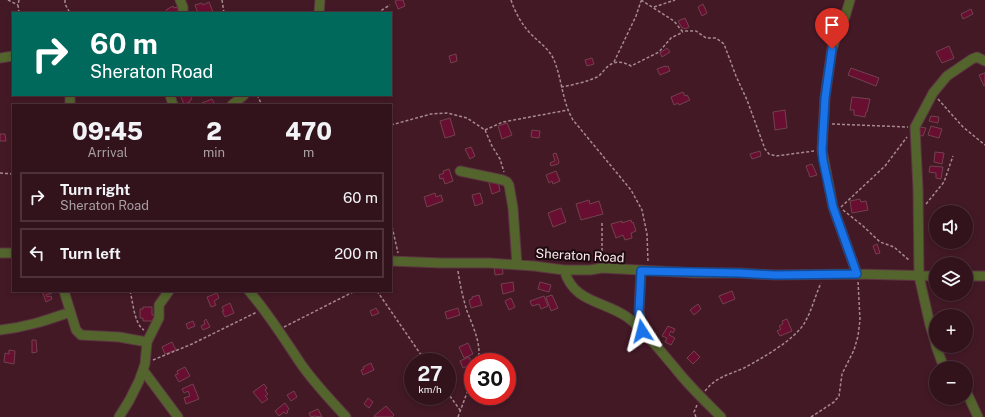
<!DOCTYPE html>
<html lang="en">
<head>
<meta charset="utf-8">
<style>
	:root { --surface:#32131c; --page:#3d2029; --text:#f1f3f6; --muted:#a89ea3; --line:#4d323b }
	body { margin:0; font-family:"Public Sans",sans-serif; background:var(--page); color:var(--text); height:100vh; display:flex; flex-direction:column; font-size:15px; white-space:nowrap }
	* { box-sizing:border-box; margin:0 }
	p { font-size:13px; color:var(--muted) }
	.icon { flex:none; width:22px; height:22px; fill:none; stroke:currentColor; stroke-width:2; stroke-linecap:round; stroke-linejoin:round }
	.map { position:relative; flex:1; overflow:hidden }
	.sheet { position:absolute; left:12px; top:104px; width:380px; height:188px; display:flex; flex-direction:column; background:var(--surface); border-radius:0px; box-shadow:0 2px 6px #0003,0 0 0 1px var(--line) }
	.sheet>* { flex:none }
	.top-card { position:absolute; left:12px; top:12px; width:380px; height:84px; border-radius:0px; box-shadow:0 2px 6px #0003,0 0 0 1px var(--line); background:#00695c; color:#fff; overflow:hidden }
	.fabs { position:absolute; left:929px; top:205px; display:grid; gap:8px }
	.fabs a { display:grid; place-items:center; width:44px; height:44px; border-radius:50%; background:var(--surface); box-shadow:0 2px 6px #0003,0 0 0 1px var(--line); font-size:20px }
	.speed { position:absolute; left:404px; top:353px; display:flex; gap:8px; font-size:20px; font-weight:700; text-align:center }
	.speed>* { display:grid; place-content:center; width:52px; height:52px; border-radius:50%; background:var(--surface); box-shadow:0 2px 6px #0003,0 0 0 1px var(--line); line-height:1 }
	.speed small { font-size:10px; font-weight:400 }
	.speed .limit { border:6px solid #d22; background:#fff; color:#111 }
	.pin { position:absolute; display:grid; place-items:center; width:34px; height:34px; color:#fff; margin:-41px -17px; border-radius:50% 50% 50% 0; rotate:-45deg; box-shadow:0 0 4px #0007 }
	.pin .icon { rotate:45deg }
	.me { position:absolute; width:44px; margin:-22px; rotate:351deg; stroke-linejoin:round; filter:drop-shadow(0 0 3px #0008) }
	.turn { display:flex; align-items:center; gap:14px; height:84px; padding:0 12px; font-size:18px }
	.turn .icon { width:52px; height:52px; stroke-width:2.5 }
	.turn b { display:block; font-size:28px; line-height:34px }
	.eta { display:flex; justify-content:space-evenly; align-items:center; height:68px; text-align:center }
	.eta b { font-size:24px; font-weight:800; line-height:28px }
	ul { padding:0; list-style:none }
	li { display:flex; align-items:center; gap:12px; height:50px; margin:0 8px 6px; padding:0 4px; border:2px solid var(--line); border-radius:0px }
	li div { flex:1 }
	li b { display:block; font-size:15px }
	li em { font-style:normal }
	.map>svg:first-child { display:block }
</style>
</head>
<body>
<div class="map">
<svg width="985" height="417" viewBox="0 0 985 417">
	<rect width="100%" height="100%" fill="#431926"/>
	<path fill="#680e31" stroke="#71424e" d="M397,0h6l2,6 -7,3 -3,-8z
		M209,2l4,10 -15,1 -3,-8 7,-2 1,2z
		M703,4l4,9 -5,3 -4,-9z
		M173,6l1,2 3,-1 2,5 -12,1 -1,-3z
		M971,9l2,5 -10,5 -2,-5z
		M685,18l4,9 -4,2 -1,-1h-2l-4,-7z
		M949,46l5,12 -12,5 -6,-11z
		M667,48l3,4 -8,5 -2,-4z
		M456,54l1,7 -6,2 -2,-7z
		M592,58l2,6 -7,2 -2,-6z
		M665,66v1l3,-1 2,5 -10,4 -3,-6z
		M851,68l28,10 -3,8 -28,-11z
		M985,73v12l-1,1 -5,-11z
		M683,92l2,4 2,-1 3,5 -11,5 -1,-2 -4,2 -3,-8z
		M180,95h10l2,4 -2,1v2l-6,2z
		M852,97l18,2 -3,13h-1l-1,5 -11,-2v-5h-4z
		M212,99l3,6h-12l-1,-2z
		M785,110l2,18 -12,2 -2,-18z
		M931,116l8,1 -1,6 -9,-2z
		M450,118l5,17 -10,3 -5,-17z
		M507,123l5,12 -10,4 -4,-13z
		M931,126l11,3 -3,9 -11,-3z
		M920,127l6,1 -3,8 -5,-1z
		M532,130l8,1 -1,7 -8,-1z
		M0,134h5l1,7h-6z
		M471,147l4,9 -5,3 -5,-10z
		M760,151l1,5 -9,3 -2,-5z
		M935,152l9,1 -2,11 -8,-2z
		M556,153l3,9 -1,2 -7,2 -1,-3 5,-2 -2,-7z
		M812,164l5,11 -7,2 -4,-11z
		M930,166l13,1 -2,12 -5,-1v-5l-7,-1z
		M449,169l4,12 -8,3 -2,-6 -3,1 -1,-4 5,-2 -1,-2z
		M556,171l4,10 -7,3 -1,-3 -3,2 -3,-8z
		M498,181l2,10 -8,3 -3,-11z
		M435,193l1,4 5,-2 2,6 -16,6 -3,-10z
		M480,193l3,10 -8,3 -3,-11z
		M860,199l1,3 5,-1 2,9 -16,3 -2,-12z
		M589,200l1,4 9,-3 4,13 -22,6 -5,-16z
		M561,208l5,14 -13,5 -5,-14z
		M631,220l1,3 1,-1 3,9 -5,2 1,5 -7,2 -2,-5 -7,3 -5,-14 11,-3v2z
		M877,244l3,9 -4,1 -3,-8z
		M604,259l15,2v4l-15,-1z
		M502,265l1,9 -8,1 -1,-9z
		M513,282l1,9 -11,3 -2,-10z
		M540,282l11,3 -2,7 -11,-3z
		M42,291h9l1,2 -6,2 1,2 4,-1 1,3 -6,3z
		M732,291l3,8 -12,5 -4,-8z
		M217,293l2,5 -5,3 2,4 -5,2 -4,-10z
		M479,295l3,10 -11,3 -2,-8 3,-1v-2z
		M552,295l6,13 -7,3 -5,-14z
		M544,296l4,10 -7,3 -2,-5 -7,2 -2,-5z
		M511,298l4,9 -6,3 -4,-9z
		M230,303l4,10 -9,4 -3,-6h2l-2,-4z
		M698,304l3,5 -7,6 -4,-5z
		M143,307h9v8h2l1,6h-12v-3h-3v-9h3z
		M376,308l3,5 -7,3 -2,-5z
		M458,308l2,7 -13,4 -2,-7z
		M206,319l4,8 -7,3 -2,-4 4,-2 -1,-3z
		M787,319l5,12 -12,5 -3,-5 4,-2 -2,-3 4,-2 -1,-3z
		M193,321l2,5 -7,3 -2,-5z
		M668,326l7,3 -2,4 -2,-2 -2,4 6,3 -4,7 -6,-3 2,-4 -5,-2z
		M32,340h4l1,12 -5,1z
		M172,342l4,8 -11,4 -3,-7z
		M468,343l5,11 -9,4 -5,-11z
		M9,350l6,1 -1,13 -10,-2 1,-9 4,1z
		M694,351l6,6 -7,7 -6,-6z
		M469,357l3,7 -9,4 -3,-7z
		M371,363l3,7 -11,5 -2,-5 3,-1 -1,-2z
		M185,367l5,9 -11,6 -4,-7 3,-1 -1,-3z
		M193,384l6,15 -13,5 -2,-6 6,-2 -2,-5 -4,2 -2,-4z
		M264,384l3,4 -2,2 3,4 -3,2 3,3 -6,4 -9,-11z
		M294,391l3,6 -6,4 -4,-6z
		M368,398l5,4 -4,6 -5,-4z
		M285,403l4,6 -2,2 1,1 -2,2 -2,-2 -5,4 -4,-5z
		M386,406l8,9 -2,2h-17l-1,-1z
		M318,409l4,8 -8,-1 -3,1 -2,-4z"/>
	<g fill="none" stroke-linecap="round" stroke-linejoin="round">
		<defs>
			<path id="minor" d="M180,0l3,7v6
				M850,0l-5,17 -8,17 -5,15 -7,48 -3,53 11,57 24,67
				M319,13l1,-13
				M0,58l13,-2
				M170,95l3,10
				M70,105v-10
				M232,105l12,-10
				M460,171l43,9 4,2 2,3 4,23 4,57
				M0,253h13
				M391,261l50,2h48l45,3 30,4h26l12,-2 93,5h44l36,2 82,-1 79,2
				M564,270c10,33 38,30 63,47 16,11 35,36 48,51 14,18 30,33 46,49
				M641,271l-2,40 3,20
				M966,276h19
				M64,291l12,39 5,5 38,2 28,5
				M249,291c19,22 34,46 50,70 13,20 31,38 47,56
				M0,330c26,-3 45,-9 70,-18
				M936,345l-6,-20 -11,-49 -1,-87 -3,-62 18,-34 14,-17 25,-17 5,-2 8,4
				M936,346l8,22
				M143,370l35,47
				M966,391l12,26
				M119,417l10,-16 10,-20 6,-17 2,-22 12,-24v-13l10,-14"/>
		</defs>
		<use href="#minor" stroke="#5d3642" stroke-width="11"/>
		<path stroke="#a78a91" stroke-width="1.5" stroke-dasharray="3 2" stroke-linecap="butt" d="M8,0l10,5
			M19,0l-1,5 1,8
			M65,0v4l5,9
			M222,0l2,13
			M511,0c4,12 10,23 18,32 9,10 20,16 25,28 8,19 8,41 19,60l58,70 11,20 5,24 1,28
			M641,0l33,21 8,10h14l10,7h10l8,6 12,32 11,24 18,49 4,5 7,2 38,-5
			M654,7l21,-7
			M377,13l13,-8
			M614,62l22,-46 5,-15
			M561,87c12,-2 25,-5 36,-10 4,-2 6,-6 9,-9 8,-8 16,-7 25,-2l28,-14 12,-14 12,-6
			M257,95l5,10
			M938,99l25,28 22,18
			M832,124l76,3
			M391,125l40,-11 16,-1 20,5 18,12 7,16 8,13 4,13
			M485,130l18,-8 65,-12
			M0,173l13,1
			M926,204l18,-22 9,-26
			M841,207l44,-41 22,-29
			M843,210l20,16 17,16 14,5 16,14
			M391,222l7,31
			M602,223v36
			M458,271c2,14 5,27 9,40 6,16 15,33 11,51
			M130,291c3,10 4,33 14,39
			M377,291l49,71
			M284,327l71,-36
			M153,360l39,-16 65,-32
			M705,391c11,-14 23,-16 39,-23 17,-9 52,-29 61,-46 7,-12 10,-26 16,-39
			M447,392l13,18
			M458,417l10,-27 -1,-10 6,-9
			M696,417l-2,-5 3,-7
			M811,417l23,-15 5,-6 3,-22 12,-24 4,-14 2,-16 -2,-39"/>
		<use href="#minor" stroke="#53642d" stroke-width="9"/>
	</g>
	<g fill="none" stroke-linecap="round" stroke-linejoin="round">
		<defs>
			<path id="route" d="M642,331l-3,-19 2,-41 98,2 36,2 82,-1 -24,-67 -10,-47 -1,-10 3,-52 7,-49"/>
		</defs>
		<use href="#route" stroke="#114b97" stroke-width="10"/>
		<use href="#route" stroke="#1a73e8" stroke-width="7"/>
	</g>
	<g text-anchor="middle" stroke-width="4" stroke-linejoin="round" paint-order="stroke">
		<g font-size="13" fill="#fceaed" stroke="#1e0b10">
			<text transform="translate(580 255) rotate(3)" y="5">Sheraton Road</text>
		</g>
	</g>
</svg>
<div class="fabs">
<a><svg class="icon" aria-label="sound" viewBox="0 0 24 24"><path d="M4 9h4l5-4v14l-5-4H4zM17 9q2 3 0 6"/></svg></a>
<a><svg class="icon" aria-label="layers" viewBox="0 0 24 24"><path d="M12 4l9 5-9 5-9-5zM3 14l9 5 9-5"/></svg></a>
<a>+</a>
<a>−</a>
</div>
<div class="speed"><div>27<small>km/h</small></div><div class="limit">30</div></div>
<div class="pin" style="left:832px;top:49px;background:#d93025"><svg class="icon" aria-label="arrive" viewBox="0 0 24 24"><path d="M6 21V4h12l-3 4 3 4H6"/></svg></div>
<svg class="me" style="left:642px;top:331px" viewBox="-20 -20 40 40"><path d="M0-17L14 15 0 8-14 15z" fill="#1a73e8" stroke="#fff" stroke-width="4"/></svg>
<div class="top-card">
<div class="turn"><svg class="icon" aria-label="right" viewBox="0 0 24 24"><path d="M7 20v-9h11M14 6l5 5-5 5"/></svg><div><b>60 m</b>Sheraton Road</div></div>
</div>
<section class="sheet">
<div class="eta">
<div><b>09:45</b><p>Arrival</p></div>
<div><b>2</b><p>min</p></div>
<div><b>470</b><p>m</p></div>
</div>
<ul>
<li><svg class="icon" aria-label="right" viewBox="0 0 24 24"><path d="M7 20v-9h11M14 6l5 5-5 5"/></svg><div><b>Turn right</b><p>Sheraton Road</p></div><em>60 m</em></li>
<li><svg class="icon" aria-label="left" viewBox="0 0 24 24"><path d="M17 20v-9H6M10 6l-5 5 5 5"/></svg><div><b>Turn left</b></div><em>200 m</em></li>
</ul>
</section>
</div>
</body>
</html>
